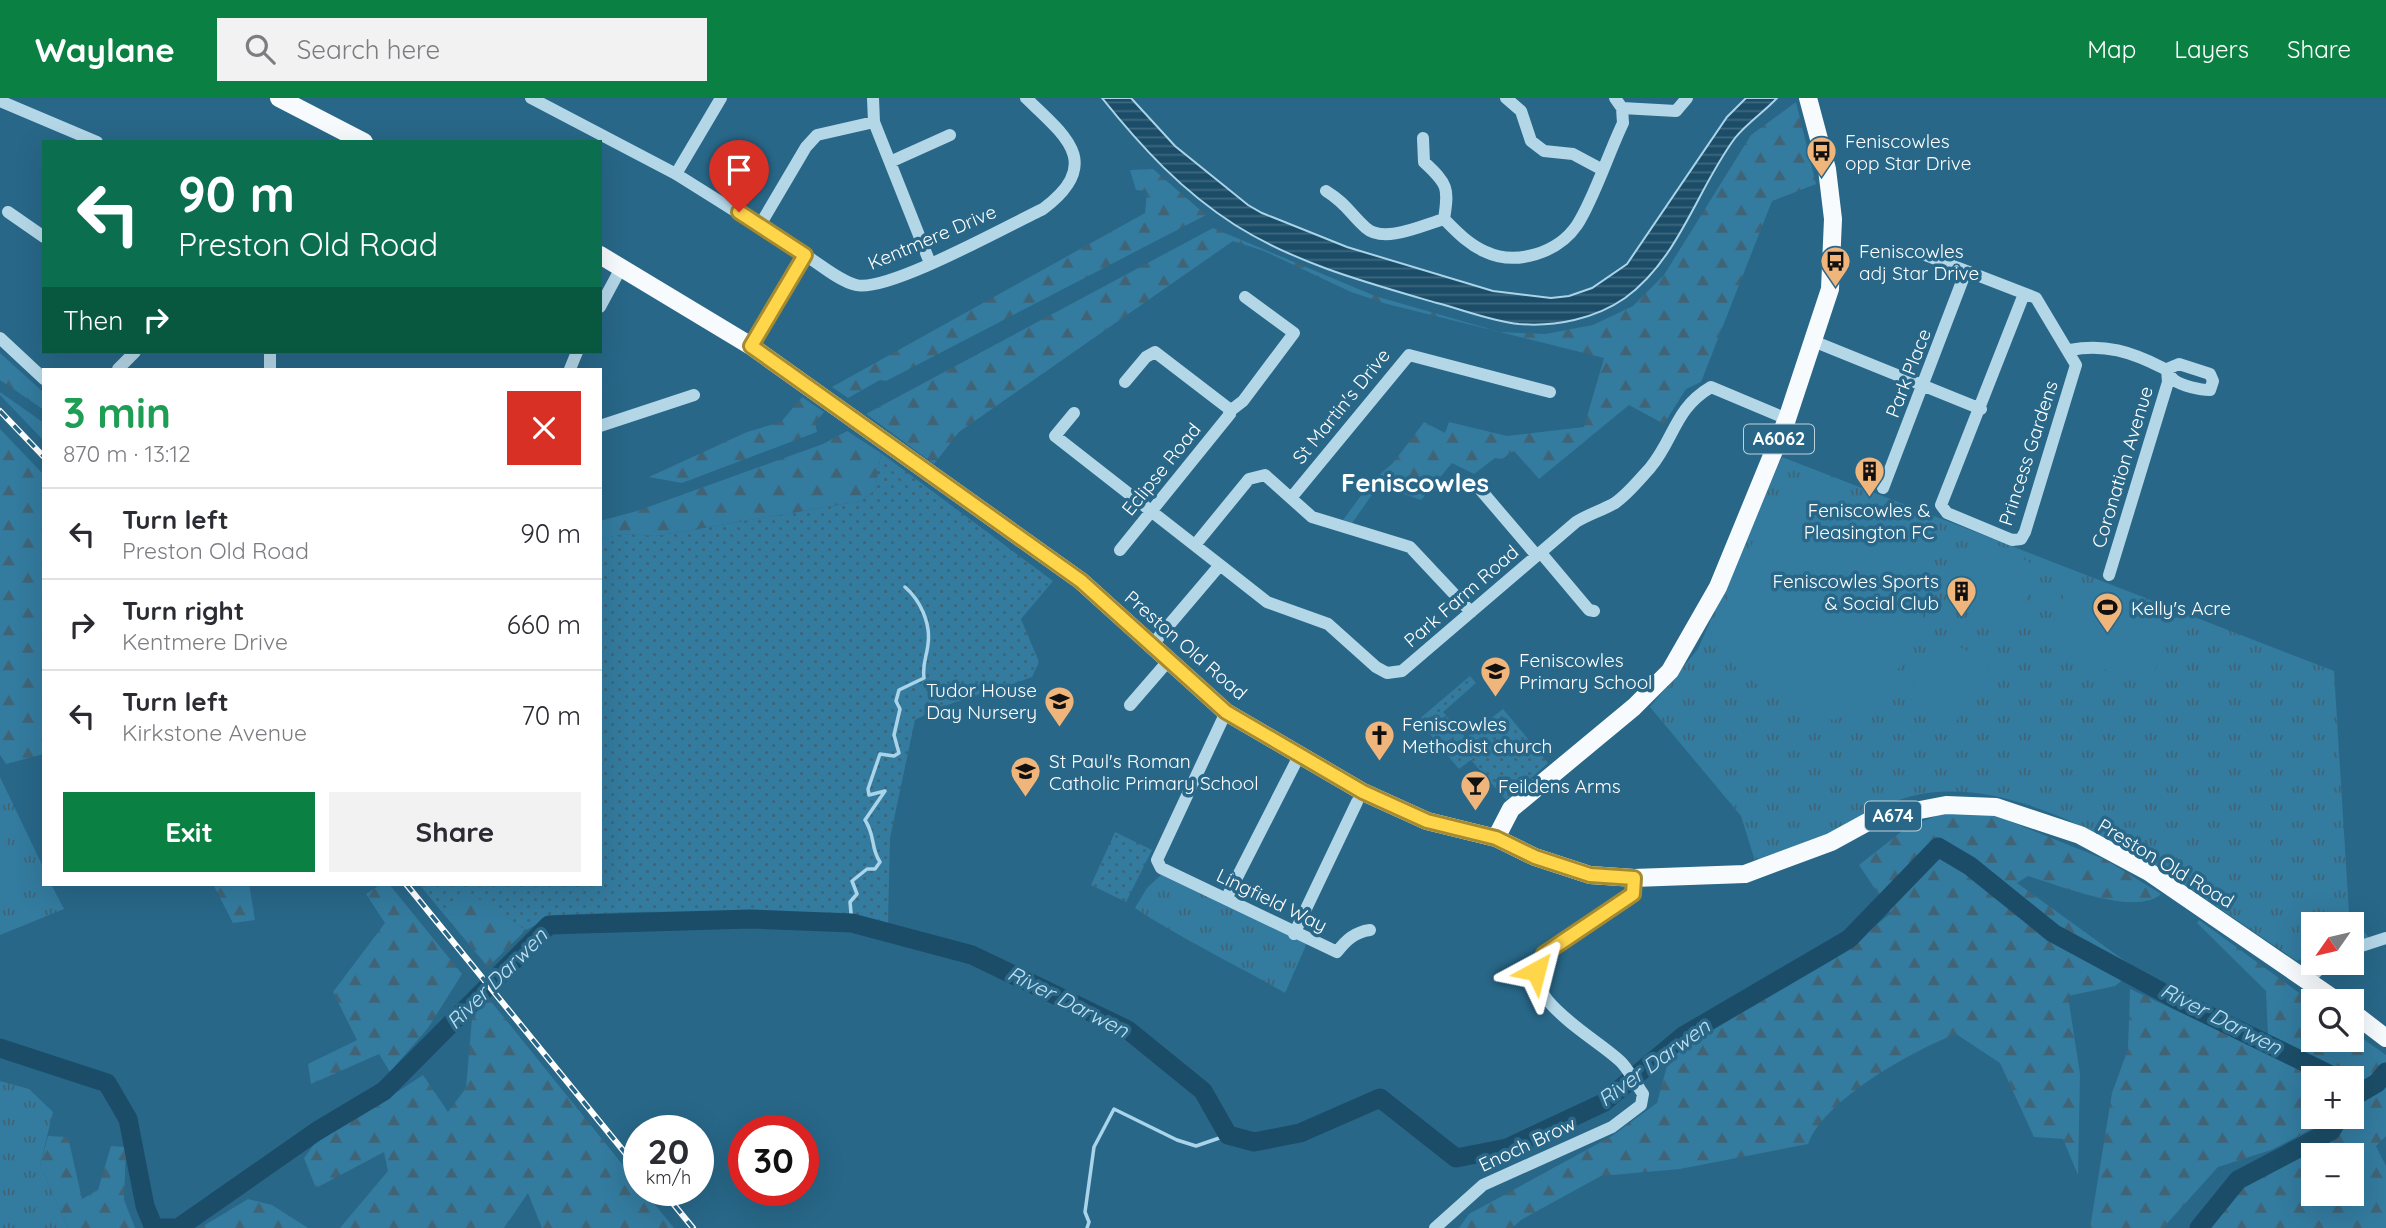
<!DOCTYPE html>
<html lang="en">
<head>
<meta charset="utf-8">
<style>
	:root { --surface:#fff; --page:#f2f2f3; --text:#2b2b33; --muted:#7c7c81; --line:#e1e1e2; --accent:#0b8043 }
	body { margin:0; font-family:Quicksand,sans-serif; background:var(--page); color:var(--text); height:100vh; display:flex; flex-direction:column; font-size:26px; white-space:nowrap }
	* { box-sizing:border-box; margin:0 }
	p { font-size:23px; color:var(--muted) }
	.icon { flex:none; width:38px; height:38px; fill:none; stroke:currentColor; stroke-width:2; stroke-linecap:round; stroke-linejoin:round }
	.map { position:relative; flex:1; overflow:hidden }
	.drawer { position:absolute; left:42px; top:270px; width:560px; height:518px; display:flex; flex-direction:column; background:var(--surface); border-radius:0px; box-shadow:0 7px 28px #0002 }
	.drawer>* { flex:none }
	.hud { position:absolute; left:42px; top:42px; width:560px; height:214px; border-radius:0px; box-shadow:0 7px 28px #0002; background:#0b6e4f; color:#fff; overflow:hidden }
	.needle { width:46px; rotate:236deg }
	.fabs { position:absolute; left:2301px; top:814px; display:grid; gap:14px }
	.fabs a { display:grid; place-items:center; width:63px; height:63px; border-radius:0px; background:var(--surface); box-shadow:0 7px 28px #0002; font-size:35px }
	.speed { position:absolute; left:623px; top:1017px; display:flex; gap:14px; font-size:35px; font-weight:700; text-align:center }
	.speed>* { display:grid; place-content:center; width:91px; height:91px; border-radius:50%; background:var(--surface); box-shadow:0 7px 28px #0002; line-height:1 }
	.speed small { font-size:18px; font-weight:400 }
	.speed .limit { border:10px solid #d22; background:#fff; color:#111 }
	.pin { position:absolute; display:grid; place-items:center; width:60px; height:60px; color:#fff; margin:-72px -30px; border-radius:50% 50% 50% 0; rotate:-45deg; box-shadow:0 0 7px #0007 }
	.pin .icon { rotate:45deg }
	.me { position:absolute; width:77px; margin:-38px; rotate:38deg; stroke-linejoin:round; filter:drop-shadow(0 0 5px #0008) }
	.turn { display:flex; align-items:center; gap:24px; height:147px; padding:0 21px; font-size:32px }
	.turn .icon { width:91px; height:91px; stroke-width:2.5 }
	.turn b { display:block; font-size:49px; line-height:60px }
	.then { display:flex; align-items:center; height:66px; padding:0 21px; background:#0003; gap:14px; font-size:26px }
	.round { display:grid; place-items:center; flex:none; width:74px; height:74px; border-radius:0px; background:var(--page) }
	.summary { display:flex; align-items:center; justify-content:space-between; height:119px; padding:0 21px }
	h1 { font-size:42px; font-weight:700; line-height:52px; color:#1e9e55 }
	.cta { display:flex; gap:14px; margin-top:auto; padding:14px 21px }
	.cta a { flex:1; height:80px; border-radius:0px; background:var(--accent); color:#fff; font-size:28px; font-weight:700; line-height:80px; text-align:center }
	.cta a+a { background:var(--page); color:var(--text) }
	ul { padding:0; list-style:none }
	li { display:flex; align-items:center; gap:21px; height:91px; padding:0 21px; border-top:2px solid var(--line) }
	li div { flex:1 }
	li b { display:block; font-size:26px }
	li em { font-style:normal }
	header { display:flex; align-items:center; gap:42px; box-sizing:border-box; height:98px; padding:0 35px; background:var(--accent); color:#fff }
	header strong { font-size:33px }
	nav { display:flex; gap:38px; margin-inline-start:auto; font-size:24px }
	.search { width:490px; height:63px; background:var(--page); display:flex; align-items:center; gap:18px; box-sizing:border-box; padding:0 24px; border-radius:0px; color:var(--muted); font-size:26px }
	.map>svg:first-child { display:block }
</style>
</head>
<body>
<header>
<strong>Waylane</strong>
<div class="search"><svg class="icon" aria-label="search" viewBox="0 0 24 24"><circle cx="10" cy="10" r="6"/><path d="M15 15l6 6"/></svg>Search here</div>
<nav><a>Map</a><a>Layers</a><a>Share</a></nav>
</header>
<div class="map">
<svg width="2386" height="1130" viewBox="0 0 2386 1130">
	<defs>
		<pattern id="grass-dots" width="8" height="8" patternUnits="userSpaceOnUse" patternTransform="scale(1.75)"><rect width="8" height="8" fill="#337b9f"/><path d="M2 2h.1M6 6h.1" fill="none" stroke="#406476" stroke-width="1.8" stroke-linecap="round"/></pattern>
		<pattern id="forest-firs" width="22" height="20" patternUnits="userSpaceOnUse" patternTransform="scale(1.75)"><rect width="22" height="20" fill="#337b9f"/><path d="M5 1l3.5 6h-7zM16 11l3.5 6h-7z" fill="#406476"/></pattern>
		<pattern id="park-tufts" width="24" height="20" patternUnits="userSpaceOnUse" patternTransform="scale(1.75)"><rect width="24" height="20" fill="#337b9f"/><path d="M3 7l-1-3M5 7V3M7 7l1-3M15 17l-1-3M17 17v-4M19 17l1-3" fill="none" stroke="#406476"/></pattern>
		<pattern id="water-rules" width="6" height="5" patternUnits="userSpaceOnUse" patternTransform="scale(1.75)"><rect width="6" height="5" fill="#1c4d68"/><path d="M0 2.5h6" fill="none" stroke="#3e687f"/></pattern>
	</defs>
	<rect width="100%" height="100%" fill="#286788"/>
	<path fill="url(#grass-dots)" d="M881,355l172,128 -32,38 18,43 -7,15c-39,15 -81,23 -117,43l-25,118 -2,85 -23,-5 -98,-7 -135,1 -77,3 -29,15 -56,-36 -28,18 -23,-28h181v-345l24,-5 32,2 205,-35 14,-11z
		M1470,578l6,7 -33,29 23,26 37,-29 45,54 -42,37 -35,-40 -12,9 -41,-49z
		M1115,734l37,18 -26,52 -35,-17z"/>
	<path fill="url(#forest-firs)" fill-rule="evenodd" d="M1796,4l20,82 -44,17 -71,181 -15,7 -22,35 -35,-19 -90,74 -25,-28 -12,8 -7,-1 -21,16 -22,-11 -31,37 -42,-15 -27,38 -9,-3 28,-38 22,-19 31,-41 21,11 4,-11 58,14 77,-9 20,-69 -217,-54 -36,-12 -87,-41 -31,-10 -274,191 -25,32 -68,-50 347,-186 162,68 125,36 45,2 48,-9 40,-19 31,-31 87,-140z
		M1153,71l53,46 -320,166 -6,-1 -32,18 -16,-11 313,-174 2,-22 -11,-1 -6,-20z
		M0,255l44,40v17l-44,-30z
		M0,294l44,31v18l-44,-46z
		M802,299l22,15 -9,11 2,9 -135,51 -33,-6 98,-45 34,-10z
		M0,331l44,46v279l-38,10 -6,-9z
		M847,333l34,22 -6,37 -14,11 -205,35 -32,-2 -24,5v-18l37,-10 186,-67z
		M1948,713l49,5 109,44 55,34c-25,23 -103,-9 -133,-18l-11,7 119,86 -21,17 -47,10 12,78 -2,101 -15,-36 -29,-2 -34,-74 -44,-29c-44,17 -131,65 -148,110l-128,25 -79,7 -80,44 -9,8h-53l10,-14 143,-78 45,-33 13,-48 166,-97 55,-45 -32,-48 47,-37z
		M213,786h36l6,36 -22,3z
		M381,786h8l73,90 -34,54 -38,44 -11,-18 -68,30 -3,-20 49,-24 -24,-48 52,-69 -19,-29z
		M469,795l57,37 -38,37 -46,-55z
		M2199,822l114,83 1,37h38v-9l34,24v81l-10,10 10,20v62h-180l32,-40 32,-25 70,-30 8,-16 4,-1 7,-21 -7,-17h-7l-77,-42 -2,-45 -69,-68zM2314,1057h38v39h-38z
		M2130,891l191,89h-7v38l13,1 -2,5 -54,28 -53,17 -55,61h-73l22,-135 16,-44z
		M489,901l150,186v5h4l31,38h-132l-14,-35 -24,35h-164l48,-57 -4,-19 -68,36 -12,-30 20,-27 35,-14 64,-42 25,37 18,-24 7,-81z
		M48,1038l20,1 14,62 16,-9 13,-44 15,1 -2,53 11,28h-67l-28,-63z
		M248,1101l24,6 36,23h-108z"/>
	<path fill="url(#park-tufts)" d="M1782,359l552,214 15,242 21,26 -18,7v-22h-38l-1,29 -16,8c-99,-65 -260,-195 -385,-165 -32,8 -62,28 -91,42 -21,10 -44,16 -66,23l-14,-45 -91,-109 48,-58z
		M0,679l44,92v15h7l13,25 -64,26z
		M1161,777l146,68 -22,50c-50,-29 -102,-53 -150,-85l12,-20z
		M0,983l29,8 24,23 -13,53 28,63h-68z"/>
	<path fill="#337b9f" d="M1794,380l144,54 -18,49 4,48 -49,76 -41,15 -26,-4 -43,-25 -36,-30 -19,-24 50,-111 17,-4z
		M1984,439l59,33 -32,57 -59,-32z
		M2069,485l104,42 -25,62 -104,-42z
		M1942,538l48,29 -36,60 -48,-28z
		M0,736l32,45 -32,23z"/>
	<path fill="url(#water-rules)" stroke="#a9d4e9" stroke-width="2" d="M1102,0h29l44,48 73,59 14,8 85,34 146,44 58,7 18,-2 23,-8 35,-24 100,-147 19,-19h31c-13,14 -30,25 -42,40 -38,51 -56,121 -110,160 -30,21 -70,29 -106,26 -28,-3 -55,-14 -82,-21 -69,-20 -140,-39 -202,-78 -53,-34 -94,-78 -133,-127z"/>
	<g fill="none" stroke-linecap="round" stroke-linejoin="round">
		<path stroke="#a9d4e9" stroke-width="3.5" d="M852,825l-2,-21 7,-8 -5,-13 15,-12h8l5,-7c-10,-15 -4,-25 -15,-42l20,-29 -16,4 -1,-6 12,-35 14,2 5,-3 -5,-18 6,-26 -4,-8 3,-11 25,-12c-2,-14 3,-22 4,-34 3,-21 -8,-44 -23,-57
			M1087,1130l2,-6 -4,-10 9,-65 20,-38 63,31 19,6 32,-11"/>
		<path stroke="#1c4d68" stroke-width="19" d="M0,950l107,35 21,36 17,87 9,22h24l139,-97 67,-40 165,-166 201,-6 102,4 120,32 156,75 75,61 25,44 26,7 46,-9 80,-35 76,60 51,-10 96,-45 80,-67 166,-97 89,-92 32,19 83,67 122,66 162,79
			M2353,999l24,-14 9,-11
			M2199,1130l39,-48 93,-49 9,-15"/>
		<path stroke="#b4d7e8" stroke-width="12" d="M531,0l145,76 129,81
			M873,0l1,24 56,141
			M1506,0l15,13 10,30 13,10 29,3 28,15
			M0,3l97,41
			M1622,10l54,3 11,-13
			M1423,40l1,24c24,22 25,26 20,57
			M890,64l60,-27
			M676,76l45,-76
			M1326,93c21,13 24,23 40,37 18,16 57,-3 78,-9 13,13 25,26 42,33 30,14 72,1 91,-27 16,-24 32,-73 46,-102l-1,-15 -7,-10
			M8,114l36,25
			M760,127l46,-78 11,-12 57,-13
			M1925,157l111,43 40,67 -51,167 -4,7 -9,1 -65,-27 -6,-8 83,-211
			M600,209l22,-41
			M0,240l44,41
			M1813,243l168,68
			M751,248l54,-91c15,9 34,26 51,30 31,8 153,-60 187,-76 60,-45 24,-72 -17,-111
			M2070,252c34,-7 62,2 93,18 6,3 6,8 11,12 8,6 26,10 36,10l3,-9 -3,-7 -31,-10 -12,5 1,13 -59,193
			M118,271l17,-17
			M270,271v-17
			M570,271l7,-17
			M1230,313l13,-10 51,-68 -49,-36
			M1074,315l-19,23 165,129
			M600,328l94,-31
			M1479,390l58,68
			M1883,390l83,-217
			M1291,400l118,-143 141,37
			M1195,447l54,-66 16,-4 47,42 98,30 61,65
			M1120,452l110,-136 -2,-6 -73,-56 -9,5 -21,25
			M1541,455l48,57 5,1
			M1152,547l68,-80 47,37 61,22 48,43 11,6 15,-2 174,-149c13,-8 27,-12 39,-19 13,-9 25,-24 35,-35 25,-30 24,-59 61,-81l76,32
			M1130,607l39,-45
			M1226,614l-69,148 4,8 176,84c9,-12 18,-20 33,-22
			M1226,801l74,-145
			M1294,836l63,-132
			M2352,851l34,-11
			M2309,881l18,-17
			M1435,1130l48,-43 129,-58 29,-22 2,-11c-7,-10 -13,-22 -21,-31 -21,-23 -112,-68 -79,-108 16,-19 67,-42 90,-61l1,-16"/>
		<path stroke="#f7fbfe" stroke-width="18" d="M279,0l85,44
			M600,157l151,91 330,235 145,131 137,80 64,29 69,17 39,19 55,18 44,3 111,-4 86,-32 42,-23 73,-14 50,2 84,28 69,37 188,129
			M1496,740l15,-29 123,-102 36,-36 48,-84 69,-168 43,-130 3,-70 -6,-50 -19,-71
			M2352,914l34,26"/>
		<defs>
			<path id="rail" d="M0,313l44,46
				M406,786l233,286
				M662,1092l31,38"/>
		</defs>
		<use href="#rail" stroke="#fff" stroke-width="6"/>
		<use href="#rail" stroke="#286788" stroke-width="3.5" stroke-dasharray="10" stroke-linecap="butt"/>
	</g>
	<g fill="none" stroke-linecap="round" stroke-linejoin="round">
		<defs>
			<path id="route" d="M739,114l66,43 -54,91 330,235 145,131 137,80 64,29 69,17 39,19 55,18 44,3 -1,16 -89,60 -8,17"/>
		</defs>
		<use href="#route" stroke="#a68a30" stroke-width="18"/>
		<use href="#route" stroke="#ffd54a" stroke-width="12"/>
	</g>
	<defs>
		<symbol id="bus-pin" viewBox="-11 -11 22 30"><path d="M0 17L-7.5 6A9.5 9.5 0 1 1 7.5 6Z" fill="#f0b57a" stroke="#286788"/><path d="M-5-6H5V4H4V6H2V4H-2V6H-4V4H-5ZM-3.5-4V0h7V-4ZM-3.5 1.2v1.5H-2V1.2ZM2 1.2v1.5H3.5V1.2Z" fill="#111"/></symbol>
		<symbol id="building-pin" viewBox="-11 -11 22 30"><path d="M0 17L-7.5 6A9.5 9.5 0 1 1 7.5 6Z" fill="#f0b57a" stroke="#286788"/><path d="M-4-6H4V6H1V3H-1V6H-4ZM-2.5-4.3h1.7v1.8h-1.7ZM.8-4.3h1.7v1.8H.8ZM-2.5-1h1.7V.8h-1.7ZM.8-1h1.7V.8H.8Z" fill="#111"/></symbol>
		<symbol id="stadium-pin" viewBox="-11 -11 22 30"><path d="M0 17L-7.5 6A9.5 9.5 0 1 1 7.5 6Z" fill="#f0b57a" stroke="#286788"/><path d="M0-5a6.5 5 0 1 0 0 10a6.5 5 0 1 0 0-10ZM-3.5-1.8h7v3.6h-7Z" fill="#111"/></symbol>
		<symbol id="school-pin" viewBox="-11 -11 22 30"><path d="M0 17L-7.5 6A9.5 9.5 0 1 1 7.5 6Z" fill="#f0b57a" stroke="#286788"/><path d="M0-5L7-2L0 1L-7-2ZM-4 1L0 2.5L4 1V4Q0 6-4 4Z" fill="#111"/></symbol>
		<symbol id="church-pin" viewBox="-11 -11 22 30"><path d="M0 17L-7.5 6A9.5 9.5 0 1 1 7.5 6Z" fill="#f0b57a" stroke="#286788"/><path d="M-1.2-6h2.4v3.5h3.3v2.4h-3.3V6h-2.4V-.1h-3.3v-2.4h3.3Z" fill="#111"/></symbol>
		<symbol id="bar-pin" viewBox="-11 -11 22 30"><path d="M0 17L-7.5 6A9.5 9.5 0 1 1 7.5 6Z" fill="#f0b57a" stroke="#286788"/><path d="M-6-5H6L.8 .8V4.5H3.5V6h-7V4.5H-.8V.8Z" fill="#111"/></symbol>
	</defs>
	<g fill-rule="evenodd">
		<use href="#bus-pin" x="1804" y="36" width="35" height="47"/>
		<use href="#bus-pin" x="1818" y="146" width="35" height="47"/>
		<use href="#building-pin" x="1852" y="356" width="35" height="47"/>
		<use href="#building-pin" x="1944" y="476" width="35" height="47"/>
		<use href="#stadium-pin" x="2090" y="492" width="35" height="47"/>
		<use href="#school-pin" x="1478" y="556" width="35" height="47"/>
		<use href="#school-pin" x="1042" y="586" width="35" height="47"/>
		<use href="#church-pin" x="1362" y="620" width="35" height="47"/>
		<use href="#school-pin" x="1008" y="656" width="35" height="47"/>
		<use href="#bar-pin" x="1458" y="670" width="35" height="47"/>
	</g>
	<g text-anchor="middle" stroke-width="7" stroke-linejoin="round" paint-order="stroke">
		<g fill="#286788" stroke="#bed1db" stroke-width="2">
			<rect x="1744" y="326.5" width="70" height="29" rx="5"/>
			<rect x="1865" y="703.5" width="56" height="29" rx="5"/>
		</g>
		<g font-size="18" font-weight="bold" fill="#fff">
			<text x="1779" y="347">A6062</text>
			<text x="1893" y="724">A674</text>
		</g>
		<g font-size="19" fill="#fff" stroke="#286788" text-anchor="start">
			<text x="1845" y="50">Feniscowles<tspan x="1845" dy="22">opp Star Drive</tspan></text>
			<text x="1859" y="160">Feniscowles<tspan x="1859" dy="22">adj Star Drive</tspan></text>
			<text x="1869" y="419" text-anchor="middle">Feniscowles &amp;<tspan x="1869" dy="22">Pleasington FC</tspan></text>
			<text x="1939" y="490" text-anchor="end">Feniscowles Sports<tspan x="1939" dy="22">&amp; Social Club</tspan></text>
			<text x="2131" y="517">Kelly's Acre</text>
			<text x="1519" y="569">Feniscowles<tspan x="1519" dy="22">Primary School</tspan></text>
			<text x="1037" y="599" text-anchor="end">Tudor House<tspan x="1037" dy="22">Day Nursery</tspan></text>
			<text x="1402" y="633">Feniscowles<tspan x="1402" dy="22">Methodist church</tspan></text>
			<text x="1049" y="670">St Paul's Roman<tspan x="1049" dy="22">Catholic Primary School</tspan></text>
			<text x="1498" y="695">Feildens Arms</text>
		</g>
		<g font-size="19" fill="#fff" stroke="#286788">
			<text transform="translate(932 139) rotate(-23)" y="7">Kentmere Drive</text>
			<text transform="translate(1908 275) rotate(-69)" y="7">Park Place</text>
			<text transform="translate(1341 308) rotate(-51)" y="7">St Martin's Drive</text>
			<text transform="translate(2028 355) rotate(-72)" y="7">Princess Gardens</text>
			<text transform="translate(2122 369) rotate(-73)" y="7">Coronation Avenue</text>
			<text transform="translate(1161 371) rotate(-51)" y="7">Eclipse Road</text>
			<text transform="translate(1461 498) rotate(-41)" y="7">Park Farm Road</text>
			<text transform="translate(1186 547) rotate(41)" y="7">Preston Old Road</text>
			<text transform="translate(2166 765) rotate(31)" y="7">Preston Old Road</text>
			<text transform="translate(1272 802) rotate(26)" y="7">Lingfield Way</text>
			<text transform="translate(1527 1046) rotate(-25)" y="7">Enoch Brow</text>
		</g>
		<g font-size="21" font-style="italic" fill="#c0e0f0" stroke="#286788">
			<text transform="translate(497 881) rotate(-45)" y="7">River Darwen</text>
			<text transform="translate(1068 904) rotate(27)" y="7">River Darwen</text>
			<text transform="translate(2221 921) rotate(27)" y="7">River Darwen</text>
			<text transform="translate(1654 965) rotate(-36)" y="7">River Darwen</text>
		</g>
		<g font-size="26" font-weight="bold" fill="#fff" stroke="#286788">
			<text x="1415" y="394">Feniscowles</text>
		</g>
	</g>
</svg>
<div class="fabs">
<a><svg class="needle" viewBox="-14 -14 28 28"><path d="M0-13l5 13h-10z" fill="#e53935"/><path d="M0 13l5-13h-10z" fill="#7c7c81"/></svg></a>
<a><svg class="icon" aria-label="search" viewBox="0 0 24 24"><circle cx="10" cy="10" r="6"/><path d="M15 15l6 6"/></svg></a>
<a>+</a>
<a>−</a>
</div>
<div class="speed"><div>20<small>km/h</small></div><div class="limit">30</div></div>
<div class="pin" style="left:739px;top:114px;background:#d93025"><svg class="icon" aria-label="arrive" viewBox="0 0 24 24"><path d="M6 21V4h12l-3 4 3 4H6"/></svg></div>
<svg class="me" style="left:1536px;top:873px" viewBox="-20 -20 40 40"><path d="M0-17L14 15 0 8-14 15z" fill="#ffd54a" stroke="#fff" stroke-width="4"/></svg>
<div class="hud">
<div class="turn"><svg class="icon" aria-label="left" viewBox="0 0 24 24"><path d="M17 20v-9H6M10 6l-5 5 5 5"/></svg><div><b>90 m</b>Preston Old Road</div></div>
<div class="then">Then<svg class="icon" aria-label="right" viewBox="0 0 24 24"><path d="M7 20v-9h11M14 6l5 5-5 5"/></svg></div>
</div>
<section class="drawer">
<div class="summary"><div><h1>3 min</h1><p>870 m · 13:12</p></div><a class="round" style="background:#d93025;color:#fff"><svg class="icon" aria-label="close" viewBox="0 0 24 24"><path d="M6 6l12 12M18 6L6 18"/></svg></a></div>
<ul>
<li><svg class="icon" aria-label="left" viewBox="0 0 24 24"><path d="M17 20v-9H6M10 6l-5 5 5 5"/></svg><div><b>Turn left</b><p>Preston Old Road</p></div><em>90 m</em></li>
<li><svg class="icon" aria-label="right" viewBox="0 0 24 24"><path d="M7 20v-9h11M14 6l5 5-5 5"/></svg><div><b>Turn right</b><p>Kentmere Drive</p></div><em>660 m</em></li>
<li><svg class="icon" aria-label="left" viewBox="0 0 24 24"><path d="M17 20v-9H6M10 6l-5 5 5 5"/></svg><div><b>Turn left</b><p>Kirkstone Avenue</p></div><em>70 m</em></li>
</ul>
<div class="cta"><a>Exit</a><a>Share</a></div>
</section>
</div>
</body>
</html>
